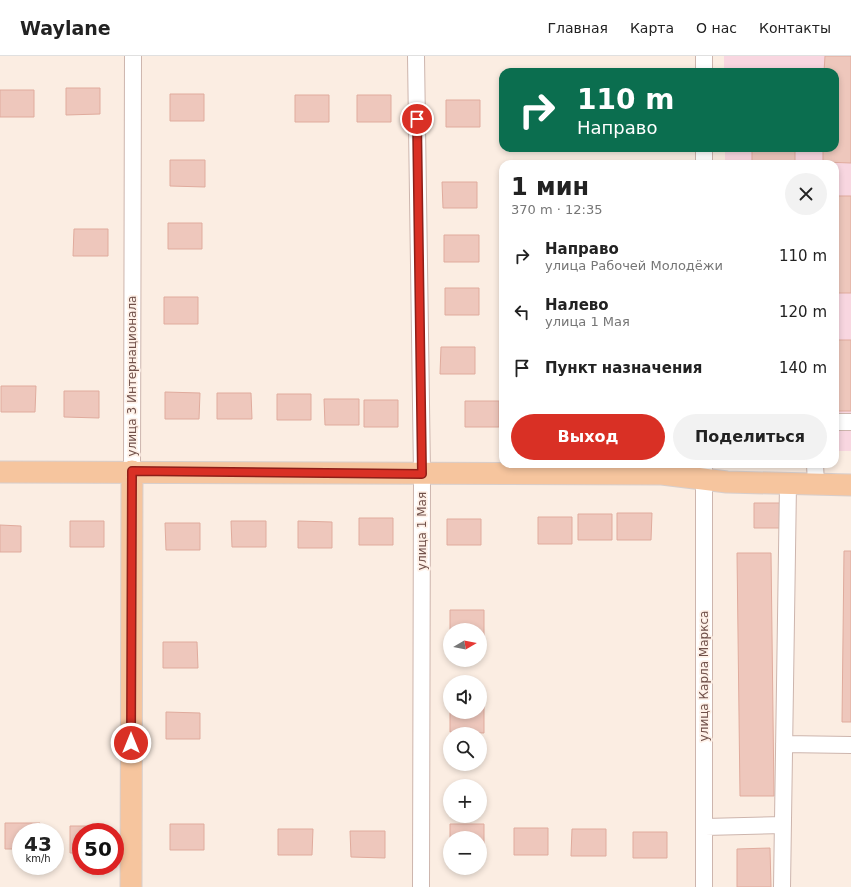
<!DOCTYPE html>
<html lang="ru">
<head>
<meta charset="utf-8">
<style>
	:root { --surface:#fff; --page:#f2f2f2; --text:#222; --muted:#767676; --line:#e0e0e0; --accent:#d93025 }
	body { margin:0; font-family:"DejaVu Sans",sans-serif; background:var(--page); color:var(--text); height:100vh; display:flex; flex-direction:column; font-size:15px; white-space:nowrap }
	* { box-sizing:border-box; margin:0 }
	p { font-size:13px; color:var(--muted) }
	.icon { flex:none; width:22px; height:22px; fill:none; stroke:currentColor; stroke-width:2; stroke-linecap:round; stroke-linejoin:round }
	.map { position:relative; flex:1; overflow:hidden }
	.sheet { position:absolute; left:499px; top:104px; width:340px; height:308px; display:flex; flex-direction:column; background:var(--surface); border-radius:12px; box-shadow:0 2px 6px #0003 }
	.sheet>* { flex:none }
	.top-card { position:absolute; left:499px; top:12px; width:340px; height:84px; border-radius:12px; box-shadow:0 2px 6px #0003; background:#0b6e4f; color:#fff; overflow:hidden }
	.needle { width:26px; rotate:80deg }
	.controls { position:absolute; left:443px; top:567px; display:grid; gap:8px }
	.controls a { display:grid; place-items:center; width:44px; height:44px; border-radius:50%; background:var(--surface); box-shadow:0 2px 6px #0003; font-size:20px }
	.speed { position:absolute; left:12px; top:767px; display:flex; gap:8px; font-size:20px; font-weight:700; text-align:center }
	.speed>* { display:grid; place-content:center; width:52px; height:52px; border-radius:50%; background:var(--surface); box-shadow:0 2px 6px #0003; line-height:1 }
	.speed small { font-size:10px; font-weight:400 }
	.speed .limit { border:6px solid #d22; background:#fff; color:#111 }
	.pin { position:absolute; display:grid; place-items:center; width:34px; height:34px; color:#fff; margin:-17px; border:2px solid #fff; border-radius:50%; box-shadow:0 1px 4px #0007 }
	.me { position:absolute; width:44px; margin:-22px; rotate:0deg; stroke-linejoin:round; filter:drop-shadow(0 0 3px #0008) }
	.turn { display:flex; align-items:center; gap:14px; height:84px; padding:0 12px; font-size:18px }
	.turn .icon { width:52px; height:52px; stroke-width:2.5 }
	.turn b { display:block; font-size:28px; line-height:34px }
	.round { display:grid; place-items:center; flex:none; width:42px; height:42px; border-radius:21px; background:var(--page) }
	.headline { display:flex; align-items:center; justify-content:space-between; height:68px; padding:0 12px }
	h1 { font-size:24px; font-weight:800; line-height:30px }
	.cta { display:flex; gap:8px; margin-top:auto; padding:8px 12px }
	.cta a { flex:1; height:46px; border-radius:24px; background:var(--accent); color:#fff; font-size:16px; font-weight:800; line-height:46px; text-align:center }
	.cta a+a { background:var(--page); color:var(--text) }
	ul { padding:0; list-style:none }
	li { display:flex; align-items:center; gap:12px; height:56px; padding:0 12px }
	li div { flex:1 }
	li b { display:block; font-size:15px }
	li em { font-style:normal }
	header { display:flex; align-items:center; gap:24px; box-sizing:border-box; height:56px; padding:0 20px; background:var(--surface); border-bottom:1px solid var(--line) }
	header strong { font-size:19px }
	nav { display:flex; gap:22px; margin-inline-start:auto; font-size:14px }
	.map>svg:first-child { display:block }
</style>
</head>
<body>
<header>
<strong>Waylane</strong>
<nav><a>Главная</a><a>Карта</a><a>О нас</a><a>Контакты</a></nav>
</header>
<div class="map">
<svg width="851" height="831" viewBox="0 0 851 831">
	<rect width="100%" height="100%" fill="#fbede2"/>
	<path fill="#f8d6e0" d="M724,0h127v395h-16v-287h-110v-16h110v-76h-111z"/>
	<path fill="#eec7bc" stroke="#e0ab9d" d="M825,0h26v107l-28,-1v-14h12v-76h-11z
		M66,32h34v26l-34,1z
		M0,34h34v27h-34z
		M170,38h34v27h-34z
		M295,39h34v27h-34z
		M357,39h34v27h-34z
		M446,44h34v27h-34z
		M752,92h43v16h-43z
		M170,104h35v27l-35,-1z
		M442,126h35v26h-34z
		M835,140h16v97h-16z
		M168,167h34v26h-34z
		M74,173h34v27h-35z
		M444,179h35v27h-35z
		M445,232h34v27h-34z
		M164,241h34v27h-34z
		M835,284h16v71h-16z
		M441,291h34v27h-35z
		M1,330h35l-1,26h-34z
		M64,335h35v27l-35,-1z
		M165,336l35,1 -1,26h-34z
		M217,337h34l1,26h-35z
		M277,338h34v26h-34z
		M324,343h35v26h-34z
		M364,344h34v27h-34z
		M465,345h34v26h-34z
		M754,447h28v25h-28z
		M617,457h35l-1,27h-34z
		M578,458h34v26h-34z
		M538,461h34v27h-34z
		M359,462h34v27h-34z
		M447,463h34v26h-34z
		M70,465h34v26h-34z
		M231,465h35v26h-34z
		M298,465l34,1v26h-34z
		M165,467h35v27h-34z
		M0,469l21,1v26h-21z
		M844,495h7v171h-9z
		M737,497h34l3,243h-34z
		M450,554h34v27h-4v-7h-30v7z
		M163,586h34l1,26h-35z
		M450,650v6h30v-6h4v27l-34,-1z
		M166,656l34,1v26h-34z
		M5,767h35v9h-19v17h-16z
		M170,768h34v26h-34z
		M450,768h34v27h-4v-13h-30v13z
		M70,770h35v6h-24v21h-11z
		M514,772h34v27h-34z
		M278,773h35l-1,26h-34z
		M572,773h34v27h-35z
		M350,775h35v27l-34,-1z
		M633,776h34v26h-34z
		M770,792l1,39h-34v-38z"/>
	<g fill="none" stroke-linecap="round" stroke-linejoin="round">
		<defs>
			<path id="minor" d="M416,0l6,418 -1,413
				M704,16v-16
				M704,108v-16
				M835,366h16
				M704,408v423
				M815,408l1,20
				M132,415l1,-415
				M784,688l67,1
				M705,771l78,-2
				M782,831l6,-403"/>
			<path id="major" d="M0,416l662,2 65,8 124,3
				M131,831l1,-416"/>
		</defs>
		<use href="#minor" stroke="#cdb5ad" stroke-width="18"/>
		<use href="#major" stroke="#d7cecc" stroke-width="23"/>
		<use href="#minor" stroke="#fff" stroke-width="16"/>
		<use href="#major" stroke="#f6c59e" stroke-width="21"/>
	</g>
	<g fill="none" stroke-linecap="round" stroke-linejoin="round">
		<defs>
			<path id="route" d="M131,687l1,-272 290,3 -5,-355"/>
		</defs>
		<use href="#route" stroke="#8d1f18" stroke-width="10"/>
		<use href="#route" stroke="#d93025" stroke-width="7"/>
	</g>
	<g text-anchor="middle" stroke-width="3.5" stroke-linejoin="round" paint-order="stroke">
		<g font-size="12" fill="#71514a" stroke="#fef1e8">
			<text transform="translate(132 320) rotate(-90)" y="4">улица 3 Интернационала</text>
			<text transform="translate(422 475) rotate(-90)" y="4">улица 1 Мая</text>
			<text transform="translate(704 620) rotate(-90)" y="4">улица Карла Маркса</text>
		</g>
	</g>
</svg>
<div class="controls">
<a><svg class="needle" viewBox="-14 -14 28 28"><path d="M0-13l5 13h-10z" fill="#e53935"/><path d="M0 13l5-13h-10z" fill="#767676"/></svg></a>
<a><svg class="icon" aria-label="sound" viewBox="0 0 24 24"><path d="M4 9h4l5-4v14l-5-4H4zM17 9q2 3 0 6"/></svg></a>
<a><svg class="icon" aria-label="search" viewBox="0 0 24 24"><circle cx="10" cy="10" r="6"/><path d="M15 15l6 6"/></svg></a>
<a>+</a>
<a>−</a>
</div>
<div class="speed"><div>43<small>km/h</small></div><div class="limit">50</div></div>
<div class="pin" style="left:417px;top:63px;background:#d93025"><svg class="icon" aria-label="arrive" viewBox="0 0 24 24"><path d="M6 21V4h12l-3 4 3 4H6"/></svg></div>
<svg class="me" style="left:131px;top:687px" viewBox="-20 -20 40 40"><circle r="17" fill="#d93025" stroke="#fff" stroke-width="3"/><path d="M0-11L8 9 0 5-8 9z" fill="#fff"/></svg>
<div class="top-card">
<div class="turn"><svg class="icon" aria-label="right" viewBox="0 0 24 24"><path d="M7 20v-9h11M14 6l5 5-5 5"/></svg><div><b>110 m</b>Направо</div></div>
</div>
<section class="sheet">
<div class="headline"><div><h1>1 мин</h1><p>370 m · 12:35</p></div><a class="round"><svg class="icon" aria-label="close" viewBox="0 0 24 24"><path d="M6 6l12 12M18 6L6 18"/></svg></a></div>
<ul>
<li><svg class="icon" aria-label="right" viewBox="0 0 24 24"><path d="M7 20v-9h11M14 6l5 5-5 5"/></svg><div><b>Направо</b><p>улица Рабочей Молодёжи</p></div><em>110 m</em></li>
<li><svg class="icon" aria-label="left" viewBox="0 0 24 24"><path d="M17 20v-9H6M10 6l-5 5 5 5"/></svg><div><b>Налево</b><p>улица 1 Мая</p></div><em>120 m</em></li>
<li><svg class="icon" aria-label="arrive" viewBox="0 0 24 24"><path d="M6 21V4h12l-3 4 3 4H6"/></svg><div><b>Пункт назначения</b></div><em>140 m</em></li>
</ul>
<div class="cta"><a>Выход</a><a>Поделиться</a></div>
</section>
</div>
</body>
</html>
